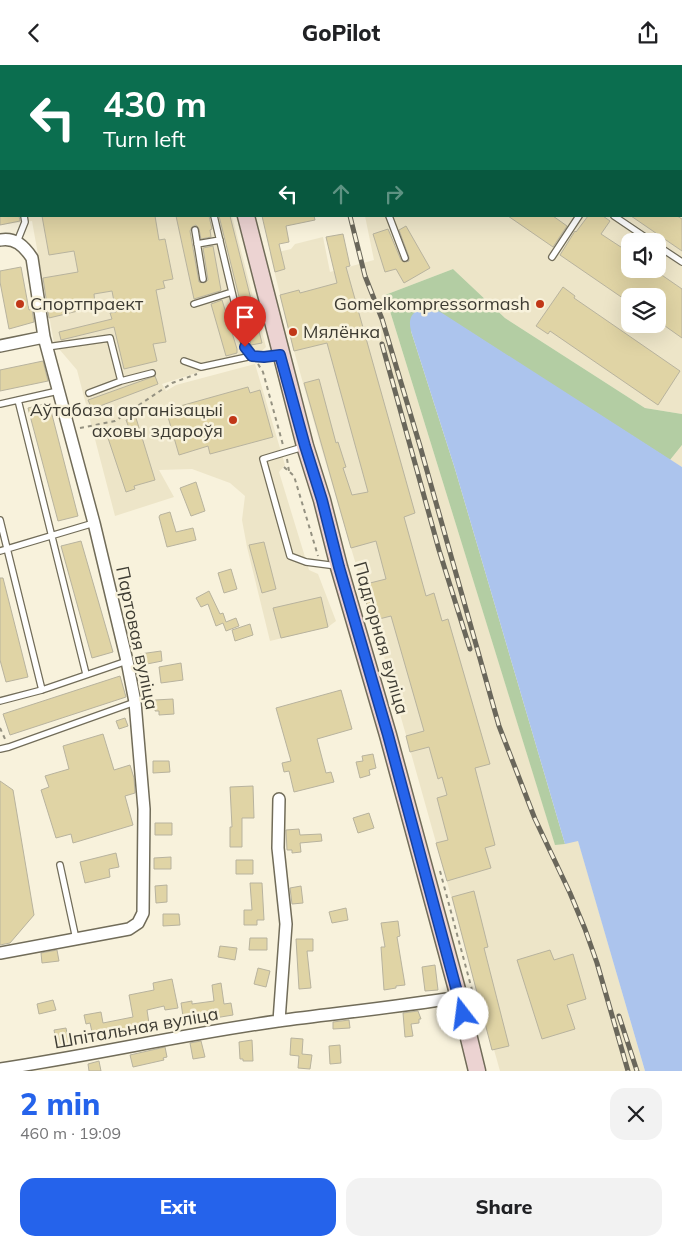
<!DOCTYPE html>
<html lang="en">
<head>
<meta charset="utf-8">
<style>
	:root { --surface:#fff; --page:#f2f2f2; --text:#202124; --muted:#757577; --accent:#2563eb }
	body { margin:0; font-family:Mulish,sans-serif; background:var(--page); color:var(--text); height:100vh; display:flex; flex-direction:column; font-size:19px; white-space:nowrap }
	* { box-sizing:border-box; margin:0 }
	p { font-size:16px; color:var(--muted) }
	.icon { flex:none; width:28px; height:28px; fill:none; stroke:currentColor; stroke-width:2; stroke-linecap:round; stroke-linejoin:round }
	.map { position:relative; height:1006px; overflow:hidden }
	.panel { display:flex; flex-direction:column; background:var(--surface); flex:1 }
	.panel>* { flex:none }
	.hud { position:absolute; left:0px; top:0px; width:682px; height:152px; box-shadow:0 5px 20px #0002; background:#0b6e4f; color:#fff; overflow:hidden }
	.tools { position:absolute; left:621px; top:168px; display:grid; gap:10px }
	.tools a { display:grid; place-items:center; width:45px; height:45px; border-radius:10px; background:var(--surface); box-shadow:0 5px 20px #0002; font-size:25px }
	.pin { position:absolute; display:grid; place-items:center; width:42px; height:42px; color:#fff; margin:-51px -21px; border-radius:50% 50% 50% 0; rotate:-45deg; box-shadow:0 0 5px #0007 }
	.pin .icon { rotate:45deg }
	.me { position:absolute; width:55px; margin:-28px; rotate:345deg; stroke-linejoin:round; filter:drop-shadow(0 0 4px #0008) }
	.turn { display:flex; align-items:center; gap:18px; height:105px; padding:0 20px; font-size:22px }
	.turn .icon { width:65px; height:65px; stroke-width:2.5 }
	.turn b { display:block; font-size:35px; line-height:42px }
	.lanes { display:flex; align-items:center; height:48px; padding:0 20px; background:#0003; justify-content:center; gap:25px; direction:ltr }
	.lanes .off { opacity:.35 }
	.round { display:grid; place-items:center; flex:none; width:52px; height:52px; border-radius:15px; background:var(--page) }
	.head { display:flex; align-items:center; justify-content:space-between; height:85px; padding:0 20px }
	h1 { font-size:30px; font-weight:800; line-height:38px; color:var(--accent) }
	.cta { display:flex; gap:10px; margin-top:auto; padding:10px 20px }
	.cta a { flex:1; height:58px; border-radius:15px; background:var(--accent); color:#fff; font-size:20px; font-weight:800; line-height:58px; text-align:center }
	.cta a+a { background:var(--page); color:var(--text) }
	header { display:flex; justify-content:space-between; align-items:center; height:65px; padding:0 20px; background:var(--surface); font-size:22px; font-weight:800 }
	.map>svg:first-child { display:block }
</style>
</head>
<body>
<header><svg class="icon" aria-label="back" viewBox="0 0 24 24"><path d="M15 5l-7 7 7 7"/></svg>GoPilot<svg class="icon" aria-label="share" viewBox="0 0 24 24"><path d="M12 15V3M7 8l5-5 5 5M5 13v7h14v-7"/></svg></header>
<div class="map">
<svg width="682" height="1006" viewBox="0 0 682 1006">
	<rect width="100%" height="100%" fill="#f8f2dc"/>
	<path fill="#ede5c8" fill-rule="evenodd" d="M0,0h162v1h-161v150h231l34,131 -13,12 -54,13 -37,12 4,7 10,-6 79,-21 30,101 -6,7 30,98 9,4 18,47 -8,6 -58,14 -23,-94 -5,-27 3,-24 -15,-13 -38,-14 -33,1 15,27 -59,19 -38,-146 -23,-27 -22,-122 -32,4z
		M681,45l1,1v146l-60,-41h59z
		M365,151h243l37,25h-15v28h28v-19l24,17v147l-37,-6 -140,-90 -52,-49 -68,26 170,549 23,-4 67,231h-145l-126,-450h-3l-9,-36 -43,-145 -25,-89 -24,-97 21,-5 4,-5 28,-7 7,35 44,-12zM630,231h28v28h-28z
		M682,380v22l-12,-7z"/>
	<path fill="#b3cda3" d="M453,204l52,49 140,90 37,6v31l-12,15 -234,-150 -7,-2 -18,23 44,138 110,375 -10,1 -170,-550z"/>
	<path fill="#acc4ed" d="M423,243l13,2 6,3 240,154v604h-37l-67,-230 -13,3 -110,-375 -44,-138c-3,-12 0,-19 12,-23z"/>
	<path fill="#e0d4a5" stroke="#b8b39e" d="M0,151h19l1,5 -20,4z
		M42,151h113l4,24 6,-1 8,40 -10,2 2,7 -9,2 10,52 -13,2 4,17 -33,8 -10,-42 -53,13 -2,-8 53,-13 -2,-6 6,-1 -4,-21 -18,3 1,10 -9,5 -37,9 -6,-40 35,-6 -4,-21 -25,4z
		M176,151h33l3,13 -2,1 1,7 -10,2 -2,-10 -3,-4 -4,2 -2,4 9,51 5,1 4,-3 -5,-32 10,-2 8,44 -1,1 -26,8z
		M219,151h11l32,127 -11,2z
		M262,151h52l1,4 -29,6 3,16 -10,2 6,25 -10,3z
		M508,151h45l14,10 -14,21z
		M588,151h15l7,5 -9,13 29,19v16h23l29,20v49l-24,-17v-25h-28v7l-70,-48 15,-24 1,1z
		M631,151h46l5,3v32z
		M406,161l24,42 -26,15 -8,-14 -11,3 -12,-38 15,-5 13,31 5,2 3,-1v-4l-10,-27z
		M343,169l7,32 -4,1 69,246 -11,4 22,79 8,-3 8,28 6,-2 42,145 -15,4 20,77 -10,3 6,20 -44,13 -11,-38 12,-3 -11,-42 10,-3 -5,-18 -4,2 -9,-32 -19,5 -4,-16 18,-5 -33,-115 -20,5 -9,-36 24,-6 -10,-38 -25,7 -47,-165 15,-4 17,64 2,-1 8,25 -3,1 9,27 16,-3 -41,-149 -33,8 -14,-56 19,-5 1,3 37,-10 -11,-46z
		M21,202l8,43 3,-1 2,13 -25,7 -9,-47v-11z
		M563,222l12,9 -1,2 106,73 -22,34 -108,-74 -2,3 -12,-8z
		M222,235l15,49v4l-11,3 -15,-52z
		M43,296l5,20 -48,10v-21z
		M155,311l3,8 -66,25 -4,-9z
		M248,322l2,6 10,-3 13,47 -63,17 -2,-8 -29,9 -13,-45z
		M49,338l29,113 -20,5 -30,-113z
		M136,353l19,62 -21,6 1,3 -9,3 -19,-57 22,-7 -3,-8z
		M196,417l9,29 -14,5 -11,-28z
		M170,447l6,20 17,-4 3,12 -29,7 -8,-30 1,-2z
		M81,476l32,111 -21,6 -31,-112z
		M264,477l12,47 -14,4 -13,-48z
		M231,504l6,20 -13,4 -6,-20z
		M0,513h3l25,99 -22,5 -6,-22z
		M209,526l11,23 3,-1 3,9 10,-4 3,8 -13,5 -3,-8 -7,3 -8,-22 -7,3 -5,-9z
		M321,532l7,30 -47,11 -8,-30z
		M250,559l3,11 -18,6 -3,-11z
		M161,586l1,10 -20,4 -2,-11z
		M181,598l2,17 -22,3 -2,-16z
		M120,611l6,21 -116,38 -7,-21z
		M341,625l11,39 -35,10 9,34 5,-1 3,10 -40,10 -5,-21 -5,1 -2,-9 9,-2 -15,-53z
		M173,634l1,15 -15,1v-4h-4v-11z
		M125,653l3,8 -9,3 -3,-8z
		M103,669l11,36 16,-5 4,13 1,15 -10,3 8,29 -60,18 -2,-9 -15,4 -15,-48 8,-3 -4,-11 24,-7 -6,-23z
		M373,689l3,14 -7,2 1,5 -10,3 -4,-16 7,-1 -1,-5z
		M153,696h16l1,11 -17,1z
		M0,716l13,9 21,125 -24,28 -10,2z
		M253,721l1,32h-12v29h-12v-20h2l-2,-40z
		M369,748l5,15 -16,5 -5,-15z
		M155,758h17v12h-17z
		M299,764l1,6 21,-1 1,7 -22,2 1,9 -9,1v-3h-5l-1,-20z
		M116,788l3,14 -10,2 1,8 -25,6 -5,-21z
		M171,792v12h-17v-11z
		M236,795h17v14h-17z
		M250,818h12l2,37h-7v5h-13v-15h8z
		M167,820v17l-11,1 -1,-17z
		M301,821l2,17 -11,1 -2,-16z
		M474,826l14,56 -4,1 25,98 -17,4 -40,-153z
		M346,843l2,12 -16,3 -3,-11z
		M163,849h16l1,11 -17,1z
		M398,856l2,15 -3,1 8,48 -9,1v2l-12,2 -3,-43h4l-4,-24z
		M250,873h17v12h-18z
		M296,874h17v12h-6l4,37 -12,1z
		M220,881l17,2 -2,12 -17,-3z
		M57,885l2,11 -17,2 -1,-10z
		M550,885l4,10 19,-6 13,45 -19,6 8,24 -33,10 -25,-79z
		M435,900l3,25 -13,1 -3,-24z
		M258,903l12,3 -4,16 -12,-3z
		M172,914l6,29 -13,2 -1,-4 -17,4 3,20 -56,11 -4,-18 -4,1 -2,-9 17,-3 2,11 30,-6 -4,-22 25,-5 -1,-7z
		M221,918l3,21 7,-1 2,12 -49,8 -3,-20 11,-2v3l22,-3 -2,-16z
		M53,935l3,10 -17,4 -2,-10z
		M418,946l3,8h-2v4l-8,1 2,12 -8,1 -2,-24z
		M349,955l1,8 -17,1v-7z
		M66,963l3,16 -12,2 -3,-16z
		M291,973l12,1 -1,15 10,1 -2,14 -12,-1 1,-12 -9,-1z
		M252,975l1,21h-10v-2h-3l-1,-17z
		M201,976l4,16 -12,2 -3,-16z
		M340,980l1,18 -11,1 -1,-18z
		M165,982l2,10 -4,1 1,2 -31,7 -3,-12z
		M99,996l2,10h-12l-1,-7z"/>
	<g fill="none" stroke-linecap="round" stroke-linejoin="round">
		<defs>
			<path id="lane" d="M233,0l1,1
				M399,0v1
				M630,0l2,1
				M658,1l1,-1
				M0,115l1,1
				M214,151l31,131 7,9 12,1 16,-2
				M389,151l16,42
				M614,151l37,25
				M195,165l8,49
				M17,177l8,-20 -1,-6
				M197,179l23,-4
				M658,181l24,16
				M552,192l27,-41
				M194,239l38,-12
				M47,282l63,-9 11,43 31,-8
				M184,296l17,6 51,-11
				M89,328l32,-12
				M18,335l68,274
				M0,339l58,-13
				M303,382l-40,12 27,97 16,6 31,4
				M0,455l42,170
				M0,486l94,-28
				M0,636l42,-11 85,-29
				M0,684l9,-2 126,-45
				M60,800l16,74"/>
			<path id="street" d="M0,175c15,-3 24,6 32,18l12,79 50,186 33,138 8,41 9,107 -1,104 -5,10 -9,6 -129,24
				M0,281l44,-9
				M279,956l7,-97 -8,-76 1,-49
				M0,1004c93,-14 185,-35 278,-48 60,-8 121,-14 181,-24"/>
			<path id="secondary" d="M209,0l1,1
				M246,151l59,230 17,54 17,67 49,168 71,262 18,74"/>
		</defs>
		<use href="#lane" stroke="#716c59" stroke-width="8"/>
		<use href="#street" stroke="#716c59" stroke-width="14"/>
		<use href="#secondary" stroke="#716c59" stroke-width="19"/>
		<path stroke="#949181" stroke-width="2" stroke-dasharray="4 4" stroke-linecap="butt" d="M258,299l5,8 20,73
			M80,363l35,-7 57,-38 25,-9
			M287,394l2,12
			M284,402l10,9 24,80
			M0,663l5,11
			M440,806l42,156"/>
		<use href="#lane" stroke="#fff" stroke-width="5.5"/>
		<use href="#street" stroke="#fff" stroke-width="11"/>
		<use href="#secondary" stroke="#ecd3d2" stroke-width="16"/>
		<defs>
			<path id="rail" d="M309,0v1
				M350,151l15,60 17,43 38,127 79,280 36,93 35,74 15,36 12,34 31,108
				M382,279l57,206 31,99
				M619,951l18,55"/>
		</defs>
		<use href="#rail" stroke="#6a675b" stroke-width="5"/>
		<use href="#rail" stroke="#f8f2dc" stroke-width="3" stroke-dasharray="9" stroke-linecap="butt"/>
	</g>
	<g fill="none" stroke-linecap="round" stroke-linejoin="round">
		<defs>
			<path id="route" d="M245,282l7,9 12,1 16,-2 25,91 17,54 17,67 49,168 75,279"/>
		</defs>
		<use href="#route" stroke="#184099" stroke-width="12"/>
		<use href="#route" stroke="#2563eb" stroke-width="9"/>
	</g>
	<g fill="#c13717" stroke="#f8f2dc" stroke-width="2">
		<circle cx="20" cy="239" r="5"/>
		<circle cx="540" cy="239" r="5"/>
		<circle cx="293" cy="267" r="5"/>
		<circle cx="233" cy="355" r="5"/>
	</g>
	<g text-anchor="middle" stroke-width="5" stroke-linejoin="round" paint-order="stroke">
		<g font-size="18" fill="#3e3c33" stroke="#f8f2dc" text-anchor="start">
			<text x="30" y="245">Спортпраект</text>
			<text x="530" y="245" text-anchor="end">Gomelkompressormash</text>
			<text x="303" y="273">Мялёнка</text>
			<text x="223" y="351" text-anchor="end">Аўтабаза арганізацыі<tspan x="223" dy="21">аховы здароўя</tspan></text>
		</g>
		<g font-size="18" fill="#3e3c33" stroke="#f8f2dc">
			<text transform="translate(137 573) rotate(78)" y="6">Партовая вуліца</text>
			<text transform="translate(381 573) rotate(74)" y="6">Падгорная вуліца</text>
			<text transform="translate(136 963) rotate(-10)" y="6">Шпітальная вуліца</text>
		</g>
	</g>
</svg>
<div class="tools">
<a><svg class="icon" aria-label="sound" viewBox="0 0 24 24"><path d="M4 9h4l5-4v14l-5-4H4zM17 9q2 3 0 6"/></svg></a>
<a><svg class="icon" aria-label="layers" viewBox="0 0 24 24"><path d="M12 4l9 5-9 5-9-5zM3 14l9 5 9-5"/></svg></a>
</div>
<div class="pin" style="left:245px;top:282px;background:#d93025"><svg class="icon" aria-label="arrive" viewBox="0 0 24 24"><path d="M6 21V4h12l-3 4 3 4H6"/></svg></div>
<svg class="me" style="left:463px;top:949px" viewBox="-20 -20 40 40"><circle r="19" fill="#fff"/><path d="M0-13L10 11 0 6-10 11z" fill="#2563eb"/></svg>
<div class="hud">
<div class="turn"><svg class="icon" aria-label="left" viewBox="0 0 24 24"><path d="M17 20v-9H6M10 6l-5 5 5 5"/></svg><div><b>430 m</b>Turn left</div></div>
<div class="lanes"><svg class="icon" aria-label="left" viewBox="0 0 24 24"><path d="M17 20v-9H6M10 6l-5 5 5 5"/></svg><svg class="icon off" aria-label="ahead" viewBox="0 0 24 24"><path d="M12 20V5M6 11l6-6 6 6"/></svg><svg class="icon off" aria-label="right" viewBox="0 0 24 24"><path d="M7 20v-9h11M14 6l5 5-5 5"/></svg></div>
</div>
</div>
<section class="panel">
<div class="head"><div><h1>2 min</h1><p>460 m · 19:09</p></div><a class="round"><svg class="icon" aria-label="close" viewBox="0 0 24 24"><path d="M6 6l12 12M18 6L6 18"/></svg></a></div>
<div class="cta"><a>Exit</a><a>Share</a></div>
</section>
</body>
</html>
